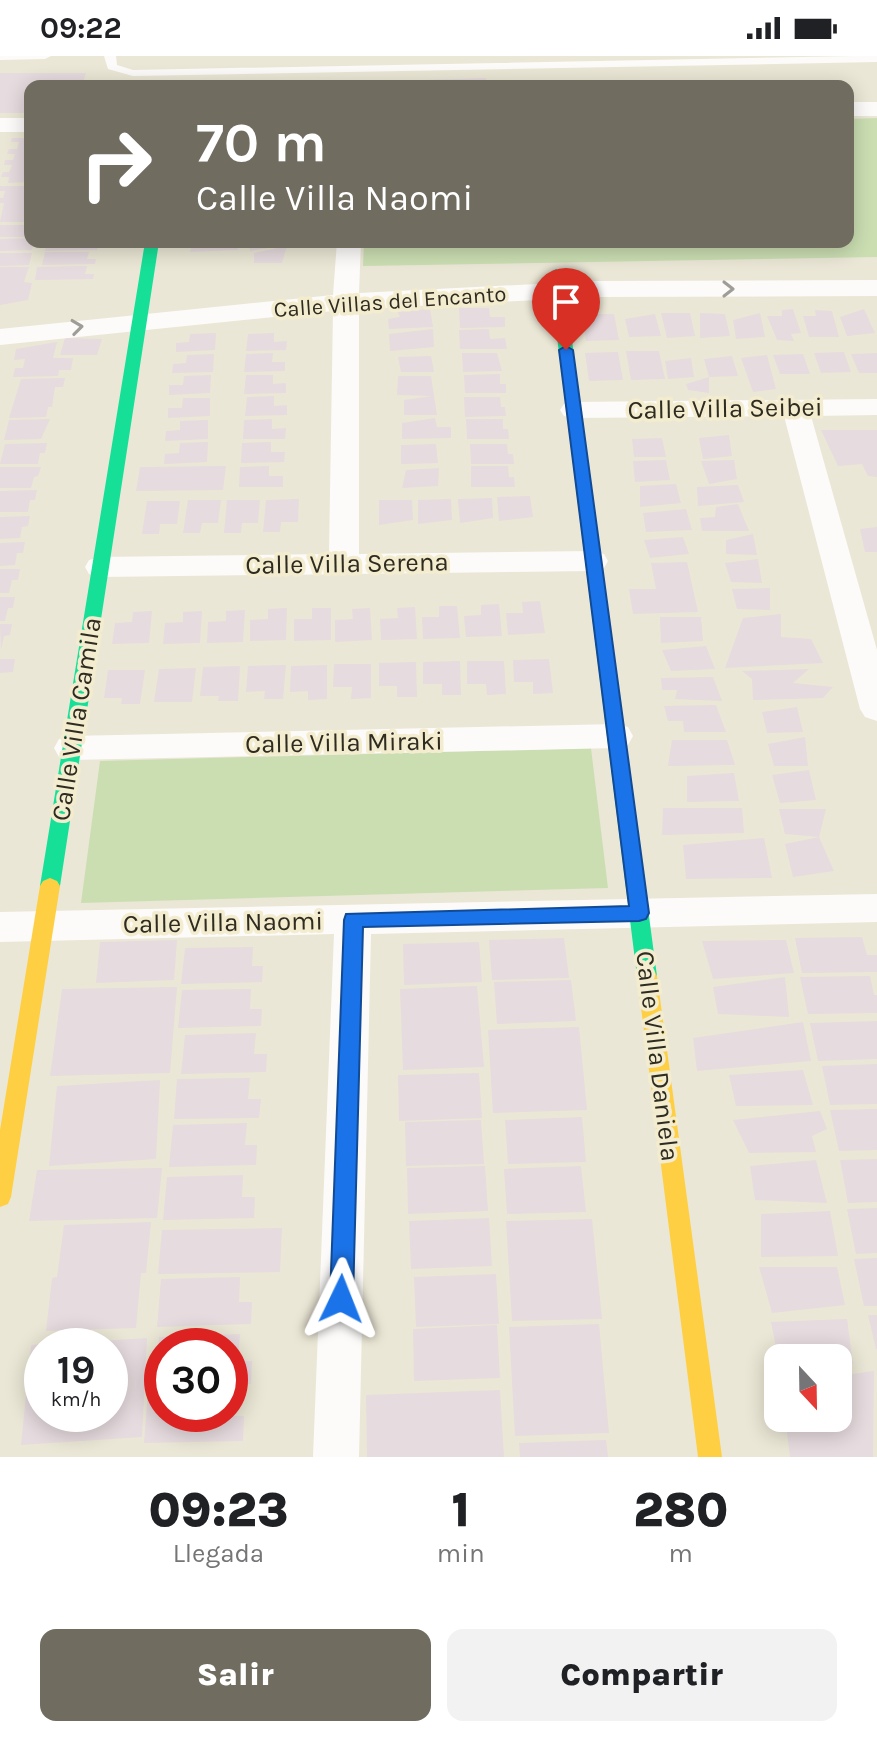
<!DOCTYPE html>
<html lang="es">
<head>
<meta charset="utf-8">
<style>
	:root { --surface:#fff; --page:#f2f2f2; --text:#202124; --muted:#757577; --accent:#706d60 }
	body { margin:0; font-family:Karla,sans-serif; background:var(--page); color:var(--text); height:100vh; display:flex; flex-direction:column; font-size:30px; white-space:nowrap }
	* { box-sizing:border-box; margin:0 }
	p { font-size:26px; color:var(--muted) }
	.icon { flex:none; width:44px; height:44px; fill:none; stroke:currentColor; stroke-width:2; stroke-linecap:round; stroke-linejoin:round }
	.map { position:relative; height:1401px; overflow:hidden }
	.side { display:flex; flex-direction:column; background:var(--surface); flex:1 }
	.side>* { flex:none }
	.top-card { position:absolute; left:24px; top:24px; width:830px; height:168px; border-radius:16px; box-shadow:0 4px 20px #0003; background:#706d60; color:#fff; overflow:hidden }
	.needle { width:52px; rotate:158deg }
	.fabs { position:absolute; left:764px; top:1288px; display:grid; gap:16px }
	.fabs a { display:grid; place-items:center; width:88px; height:88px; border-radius:16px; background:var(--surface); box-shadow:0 4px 20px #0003; font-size:40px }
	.speed { position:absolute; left:24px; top:1272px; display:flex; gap:16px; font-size:40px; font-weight:700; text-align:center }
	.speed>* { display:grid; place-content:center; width:104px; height:104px; border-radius:50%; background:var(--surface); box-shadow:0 4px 20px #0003; line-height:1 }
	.speed small { font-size:20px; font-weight:400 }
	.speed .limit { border:12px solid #d22; background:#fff; color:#111 }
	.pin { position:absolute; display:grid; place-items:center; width:68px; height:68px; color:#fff; margin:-82px -34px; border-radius:50% 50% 50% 0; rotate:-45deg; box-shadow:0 0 8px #0007 }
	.pin .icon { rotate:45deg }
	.me { position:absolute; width:88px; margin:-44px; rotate:2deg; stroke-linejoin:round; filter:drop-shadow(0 0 6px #0008) }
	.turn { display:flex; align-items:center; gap:28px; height:168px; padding:0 40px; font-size:36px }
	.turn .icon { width:104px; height:104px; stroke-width:2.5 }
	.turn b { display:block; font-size:56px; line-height:68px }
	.eta { display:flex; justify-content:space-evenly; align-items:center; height:136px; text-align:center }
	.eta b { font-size:48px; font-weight:800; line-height:56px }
	.cta { display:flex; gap:16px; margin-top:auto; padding:16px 40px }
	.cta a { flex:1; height:92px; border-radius:16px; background:var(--accent); color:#fff; font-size:32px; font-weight:800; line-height:92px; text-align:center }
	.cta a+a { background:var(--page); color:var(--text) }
	.status { display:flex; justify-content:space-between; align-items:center; height:56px; padding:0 40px; background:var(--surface); direction:ltr }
	.status svg { height:22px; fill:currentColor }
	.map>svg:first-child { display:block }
</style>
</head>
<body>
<div class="status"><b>09:22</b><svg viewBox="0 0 49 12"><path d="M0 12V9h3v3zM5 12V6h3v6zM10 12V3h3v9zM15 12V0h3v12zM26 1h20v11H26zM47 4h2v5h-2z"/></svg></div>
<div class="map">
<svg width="877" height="1401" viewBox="0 0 877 1401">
	<rect width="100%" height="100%" fill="#ebe7d6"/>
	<path fill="#cbdeb2" d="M877,62v139l-514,9 1,-24h484v-123z
		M591,692l17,140 -527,15 19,-142z"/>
	<path fill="#e6dbde" d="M0,17h86l-4,13h-52v27h-30z
		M486,22l1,8h-72l7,-6z
		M831,26l1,4h-70v-3z
		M12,82h18v44l-22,1 1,-6h-8l2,-5h6l3,-7h-8l1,-5h8l2,-6h-8l2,-5h8l2,-7h-8z
		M0,130h30v36h-30l4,-19h-4v-5h3l2,-7h-5z
		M0,169h30v12h-30z
		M30,182v4h4l-2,8 -32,1v-12z
		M47,186h43v3h9l-2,5 -52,1z
		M193,186h43l2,8 -48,2z
		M249,186h43v2l-42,7z
		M287,190l-5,17h-28v-10z
		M45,196h44l-2,7h9l-1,5 -53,1z
		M0,197h32l-3,12 -29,1z
		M87,210l-2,8h9l-1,5 -58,1 2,-13z
		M0,211h29l-5,15 8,1 -4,17 -28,5z
		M459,252h30l1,9h15v10l-45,1z
		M430,253l3,18 -44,2 -1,-10 12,-2 -2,-5z
		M793,253l8,24 -10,1 3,7 -17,-1 -10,-24h15v-6z
		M864,253l11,24 -28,3 -7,-19z
		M815,254l17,1 7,26h-30l-6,-21h13z
		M661,257h29l5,23 -28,2z
		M700,257l25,1 5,22 -30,2z
		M760,257l5,24 -29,2 -3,-19z
		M582,258h32l5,26 -33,1z
		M655,258l6,22 -32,1 -4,-18z
		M433,273l1,18 -44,4 -1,-17z
		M489,273l1,10 15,-1 2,11h-47l-1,-19z
		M216,277l-1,17 -39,2v-9l13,-1 1,-8z
		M274,277v9l13,-1 -1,9 -40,1 2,-17z
		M65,282l37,1 -5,16h-37z
		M57,286l-4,16h20l-2,12h-12l-1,6 -45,1 2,-9h8l2,-9 -11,1 2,-11z
		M626,295h33l6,28 -34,1z
		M618,296l5,28 -34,1 -4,-28z
		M844,296l7,20 -30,1 -7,-20z
		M273,297l-1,9h13v9l-41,1 2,-18z
		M462,297h35l5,18 -39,1z
		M877,297v20h-18l-8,-19z
		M214,298l-1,18 -41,1 1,-9 13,-1 1,-8z
		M803,298l7,20h-30l-7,-19z
		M767,299l9,34 -23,3 -12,-34z
		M431,300l3,16h-33l-3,-15z
		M732,300l6,20 -29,1 -5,-18z
		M691,302l3,19 -26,2 -3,-18z
		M500,318v10h6v9h-41l-1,-18z
		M211,319l-1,18 -41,2v-10h14l1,-9z
		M246,319h27v9l13,-1v10l-42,1z
		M398,320h33l6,39h-33v-15l28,-4 -35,-1z
		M709,321v16l-21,-3 -2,-6z
		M65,322l-2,9h-8l-3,20h-4l-2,10 -37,1 12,-39z
		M274,340v10l13,-1v10l-42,1 2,-19z
		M464,341h36l1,10h4l1,9 -41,1z
		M183,342h27v18l-42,2v-10h14z
		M435,362l2,9h14v11l-49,1v-16z
		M50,363l-9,20 -37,1 5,-20z
		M272,363v10l14,-1 -1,11h-42l1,-19z
		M466,363h37v10h5l1,10h-42z
		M208,364v19l-43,2 1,-10 14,-1v-9z
		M821,374h56v47l-9,-1 -6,-12 -24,2z
		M729,379l3,21 -29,3 -4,-21z
		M662,382l4,19h-32l-2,-18z
		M208,386l-1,20 -43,2 1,-10 14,-1 1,-10z
		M271,386v10h14l-1,10 -43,1 1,-20z
		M47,387l-2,10h-5l-2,11h-38l5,-20z
		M436,388l2,19 -37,1v-19z
		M470,388h37l1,10h5l1,10h-43z
		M666,404l4,20 -35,2 -2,-21z
		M734,404l3,19 -28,5 -8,-23z
		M226,410l-3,24 -87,1 4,-24z
		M269,410v10h14v11h-44l1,-20z
		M471,410h37l1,11h5l1,10h-44z
		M0,411h41l-3,9 -4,1 -3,11h-31z
		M439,412l-1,18 -36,2 4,-18z
		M676,428l5,19 -41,4v-21z
		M738,429l6,17 -46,4 -1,-19z
		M37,434l-2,10h-5l-2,12h-28v-21z
		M530,440l3,21 -34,4 -2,-24z
		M492,442l1,20 -33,5 -2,-24z
		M299,443l-1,23h-17l-1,10h-17l3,-32z
		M451,443l1,21 -34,4v-24z
		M188,444h33l-3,23h-16l-2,10h-17z
		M227,444h33l-2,23h-16l-1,10h-17z
		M379,444h33l1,20 -34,5z
		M147,445h33l-3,23h-17l-1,10h-17z
		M738,448l11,27h-47l-2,-13 15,-1 1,-10z
		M686,453l6,21 -46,2 -3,-19z
		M30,460l-2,10 -6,1 -2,11 -20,1v-22z
		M877,471v25h-12l-5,-23z
		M753,478l4,21 -31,-1v-14z
		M683,481l6,17 -39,4 -6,-18z
		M25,486l-2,11h-6l-2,12 -15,1v-23z
		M758,503l4,24 -31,-1 -6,-19z
		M687,506l11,50 -65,2 -4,-25h27l-5,-26z
		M0,513h20l-2,11h-6l-3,13h-9z
		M770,532v22l-33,-1 -5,-20z
		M0,541h15l-2,11h-5l-3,13h-5z
		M540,545l5,32 -37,2 -2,-22h17l-1,-11z
		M499,548l3,32 -36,1 -2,-21 17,-1v-10z
		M439,550h18l3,32 -37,1 -1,-22h17z
		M415,551l2,32 -36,1 -1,-21 18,-1 -1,-10z
		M287,552l-1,32 -36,1v-21l18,-1v-10z
		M312,552h19v32l-37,1v-22h18z
		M370,552l2,32 -37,2v-22l18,-1 -1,-10z
		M245,554l-2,32 -36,1 1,-21 18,-1v-10z
		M152,555l-3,32 -37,1 3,-21 17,-1 1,-10z
		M202,555l-2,32 -37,1 2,-21 18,-1v-10z
		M781,558v23l30,2 12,24 -98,5 18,-50z
		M660,561h41l2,24 -42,2z
		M0,568h12l-2,11 -6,1 -3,14z
		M706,590l9,23 -44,2 -9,-21z
		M0,603h15l-2,13 -13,1z
		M549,603l4,34 -20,1v-12h-19l-1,-22z
		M460,605l1,34h-19v-11h-19v-22z
		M467,605h37l2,33 -19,1 -1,-11h-19z
		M416,606l1,35h-20v-11h-18v-23z
		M334,608h37v34l-20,1 1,-12h-19z
		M286,609l-3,34h-19l1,-8 -19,1 2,-26z
		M327,609v34l-19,1v-9l-18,1 1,-26z
		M240,610l-2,35h-20l1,-5h-19l3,-29z
		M196,612l-4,34h-38l5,-33z
		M809,613l-16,14 40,4 -10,11 -70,2 -1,-21 -10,-8z
		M108,614h37l-5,34h-19l1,-6h-18z
		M713,621l9,24 -47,-2 2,-9h-15l-1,-12z
		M716,649l10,27h-42l-1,-11h-15l-4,-15z
		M797,651l6,25 -36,1 -5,-21z
		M805,681l3,29h-34l-6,-22z
		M672,684h55l8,25 -67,1z
		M809,714l7,30 -36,3 -8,-28z
		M734,717l5,28 -52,1v-26z
		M663,752h79l2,25 -82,2z
		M779,753h47l-7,28 -34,-3z
		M819,781l15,34 -41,6 -8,-33z
		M764,782l8,40 -86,1 -3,-34z
		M862,881l5,18h10v17l-75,1 -7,-35z
		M564,882l5,40 -77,2 -3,-40z
		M177,884l-3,40 -78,3 4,-41z
		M786,884l8,33 -81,6 -11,-38z
		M479,886l3,40 -78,3 -1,-41z
		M253,891l-1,19h11l-1,16 -81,2 4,-36z
		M870,920l4,19h3v18l-69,1 -8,-37z
		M785,921l4,40 -71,-3 -5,-27z
		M571,924l5,41 -79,3 -3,-42z
		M477,930l7,81 -81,3 -3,-81z
		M177,931l-7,86 -120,3 12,-87z
		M251,933l-1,20h12l-1,17 -83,2 4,-38z
		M877,965v38l-59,2 -8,-38z
		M803,966l8,39 -114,10 -4,-33z
		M579,971l8,83 -94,3 -5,-83z
		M256,977l-2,21h13l-1,18 -85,2 4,-39z
		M877,1008v40l-47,1 -8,-39z
		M803,1014l10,35 -77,1 -7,-31z
		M479,1017l3,45 -83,3 -1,-46z
		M250,1022l-2,21h13l-2,19 -85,1 3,-40z
		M160,1024l-4,79 -107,7 8,-80z
		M877,1053v41l-38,1 -9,-41z
		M820,1055l7,18 -15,7 4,16 -67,1 -16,-33z
		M582,1061l4,45 -78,2 -3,-44z
		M481,1064l3,44 -78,2 -1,-44z
		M247,1067l-2,22h12l-1,20 -87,2 4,-42z
		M877,1103v43l-29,1 -8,-43z
		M816,1104l11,43 -72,-3 -5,-34z
		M485,1110l3,45 -80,3 -1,-46z
		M581,1110l5,46 -79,2 -3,-45z
		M162,1112l-5,50 -128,3 8,-51z
		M243,1119l-1,22h13l-1,21 -91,2 4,-43z
		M877,1152v45l-21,1 -9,-45z
		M830,1155l8,45 -77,1v-43z
		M489,1162l3,48 -81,3 -2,-48z
		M592,1163l10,100 -90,2 -6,-100z
		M151,1166l-5,51h-5l-5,55 -90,3 6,-53 5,-1 7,-52z
		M282,1172l-2,44 -122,2 4,-44z
		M877,1202v48h-13l-10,-47z
		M759,1211h78l8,38 -73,8z
		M496,1218l3,50 -83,3 -2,-50z
		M240,1221l-1,25h13l-1,22 -94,3 4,-48z
		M868,1259h9v34h-1z
		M847,1263l6,45h-15v-6h-60l-7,-36z
		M599,1268l10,109 -94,3 -6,-109z
		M497,1269l3,53 -86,3 -1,-52z
		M240,1278l-2,27h14l-1,23 -21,1v-39h-68v40l-7,1 4,-50z
		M147,1282l-5,99 -121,8 10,-100 11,-1v70h68v-68l-61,-2z
		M874,1315l-1,86h-83l-5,-39h53v-42z
		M500,1334l4,67h-137l-1,-62z
		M148,1335h14v23l82,2 -1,25 -99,2z
		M606,1384l2,17h-88l-1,-14z"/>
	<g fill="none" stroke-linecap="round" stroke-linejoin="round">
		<path fill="#fcfbf9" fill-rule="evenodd" d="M0,0h51l-6,3 -45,1z
			M104,0h12l1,9 16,5 721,-14h23v6l-744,14 -25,-7z"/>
		<path fill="#fcfbf9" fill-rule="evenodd" d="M848,46h29v14h-29z
			M0,62h30v14h-30z
			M337,186h24l-2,51 237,-12 281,-1v16l-281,1 -237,12v245l234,-3 11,3 4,7 -4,7 -11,3 -493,6 -11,-3 -4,-7 4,-7 11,-3 229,-3 4,-243 -333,34v-16l333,-34z
			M877,343v16l-66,1 66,234v71l-12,-4 -5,-8 -76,-293 -210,2 -10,-2 -4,-6 4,-6 10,-2z
			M616,668l12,3 5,9 -5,9 -12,3 -545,12 -12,-3 -5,-9 5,-9 12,-3z
			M877,838v28l-506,12 -12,523h-46l21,-523 -334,8v-30z"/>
		<path fill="#16e098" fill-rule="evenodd" d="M145,186h14l-99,644 -3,5h-14l-3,-5z
			M556,213l7,4 94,703 -3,6 -7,2 -7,-2 -3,-6 -88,-703z"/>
		<path fill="#ffcf43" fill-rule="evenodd" d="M50,822l7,3 3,5 -49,311 -3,7 -8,3v-77l40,-244 3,-5z
			M647,912l7,2 3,6 65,481h-24l-61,-481 3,-6z"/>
	</g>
	<defs><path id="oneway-chevron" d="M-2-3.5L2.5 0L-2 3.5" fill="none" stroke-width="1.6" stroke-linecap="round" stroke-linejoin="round" transform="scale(2)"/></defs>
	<g stroke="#9f9d97">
		<use href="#oneway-chevron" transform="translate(728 233)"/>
		<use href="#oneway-chevron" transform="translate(77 271) rotate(-7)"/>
	</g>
	<path fill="#1a73e8" stroke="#114b97" stroke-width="2" d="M566,290l7,4 76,563 -3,6 -7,2 -276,6 -10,372 -4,8 -8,3 -8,-3 -3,-8 14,-379 2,-6 283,-8 -70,-556z"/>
	<g text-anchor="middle" stroke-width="7" stroke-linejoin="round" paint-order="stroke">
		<g font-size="22" fill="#2e2b20" stroke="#f3ecce">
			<text transform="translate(390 245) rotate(-4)" y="8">Calle Villas del Encanto</text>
		</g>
		<g font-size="26" fill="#2e2b20" stroke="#f3ecce">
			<text transform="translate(725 352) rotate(-1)" y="9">Calle Villa Seibei</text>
			<text transform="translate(347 507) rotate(-1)" y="9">Calle Villa Serena</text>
			<text transform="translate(76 663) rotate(-81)" y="9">Calle Villa Camila</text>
			<text transform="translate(344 686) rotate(-1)" y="9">Calle Villa Miraki</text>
			<text transform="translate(223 866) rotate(-1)" y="9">Calle Villa Naomi</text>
			<text transform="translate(658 1000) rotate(83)" y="9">Calle Villa Daniela</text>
		</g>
	</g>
</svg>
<div class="fabs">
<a><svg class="needle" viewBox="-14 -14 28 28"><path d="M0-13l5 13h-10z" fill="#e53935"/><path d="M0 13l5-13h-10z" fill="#757577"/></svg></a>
</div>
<div class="speed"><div>19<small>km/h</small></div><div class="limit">30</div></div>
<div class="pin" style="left:566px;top:294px;background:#d93025"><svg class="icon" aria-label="arrive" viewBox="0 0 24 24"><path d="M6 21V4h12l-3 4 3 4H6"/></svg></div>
<svg class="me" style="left:341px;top:1243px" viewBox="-20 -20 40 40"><path d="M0-17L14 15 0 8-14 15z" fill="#1a73e8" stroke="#fff" stroke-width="4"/></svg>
<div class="top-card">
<div class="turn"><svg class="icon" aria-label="right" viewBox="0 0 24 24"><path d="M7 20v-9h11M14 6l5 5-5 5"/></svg><div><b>70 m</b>Calle Villa Naomi</div></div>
</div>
</div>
<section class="side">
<div class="eta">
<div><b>09:23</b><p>Llegada</p></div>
<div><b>1</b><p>min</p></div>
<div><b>280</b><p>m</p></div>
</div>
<div class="cta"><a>Salir</a><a>Compartir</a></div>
</section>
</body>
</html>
